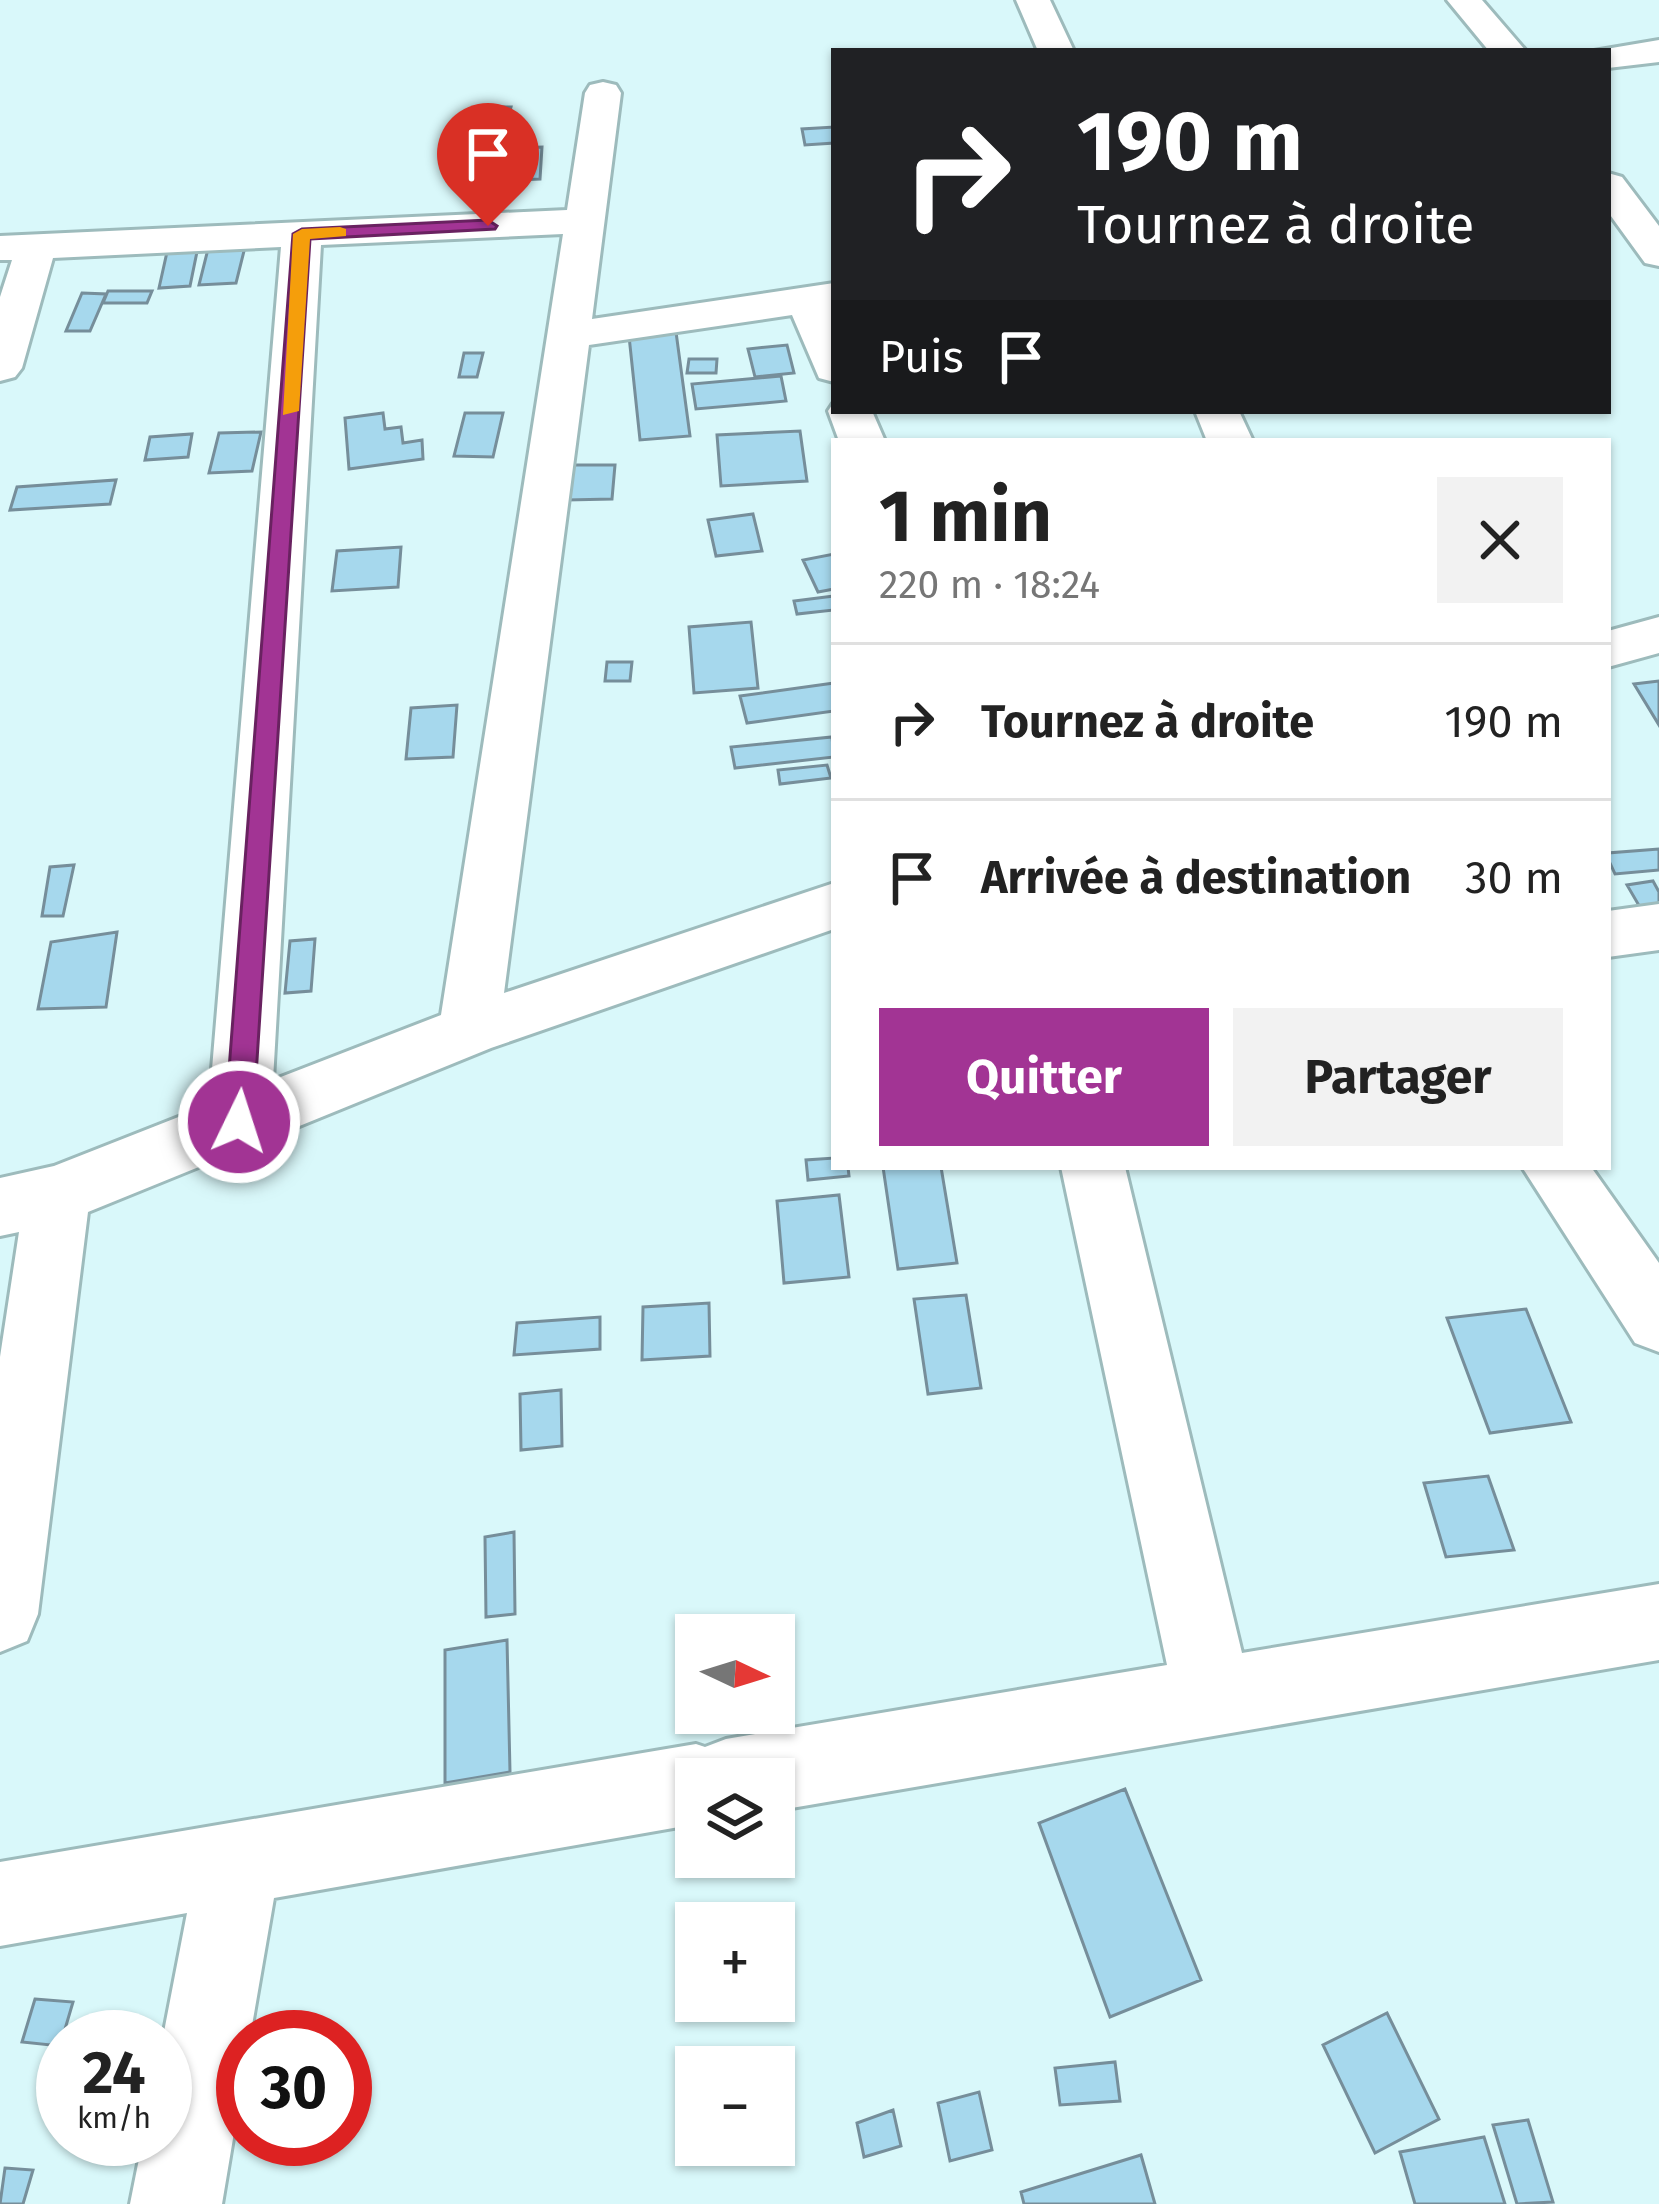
<!DOCTYPE html>
<html lang="fr">
<head>
<meta charset="utf-8">
<style>
	:root { --surface:#fff; --page:#f2f2f2; --text:#222; --muted:#767676; --line:#e0e0e0; --accent:#a23494 }
	body { margin:0; font-family:"Fira Sans",sans-serif; background:var(--page); color:var(--text); height:100vh; display:flex; flex-direction:column; font-size:45px; white-space:nowrap }
	* { box-sizing:border-box; margin:0 }
	p { font-size:39px; color:var(--muted) }
	.icon { flex:none; width:66px; height:66px; fill:none; stroke:currentColor; stroke-width:2; stroke-linecap:round; stroke-linejoin:round }
	.map { position:relative; flex:1; overflow:hidden }
	.sheet { position:absolute; left:831px; top:438px; width:780px; height:732px; display:flex; flex-direction:column; background:var(--surface); border-radius:0px; box-shadow:0 3px 9px #0004 }
	.sheet>* { flex:none }
	.banner { position:absolute; left:831px; top:48px; width:780px; height:366px; border-radius:0px; box-shadow:0 3px 9px #0004; background:#202124; color:#fff; overflow:hidden }
	.needle { width:78px; rotate:94deg }
	.fabs { position:absolute; left:675px; top:1614px; display:grid; gap:24px }
	.fabs a { display:grid; place-items:center; width:120px; height:120px; border-radius:0px; background:var(--surface); box-shadow:0 3px 9px #0004; font-size:60px }
	.speed { position:absolute; left:36px; top:2010px; display:flex; gap:24px; font-size:60px; font-weight:700; text-align:center }
	.speed>* { display:grid; place-content:center; width:156px; height:156px; border-radius:50%; background:var(--surface); box-shadow:0 3px 9px #0004; line-height:1 }
	.speed small { font-size:30px; font-weight:400 }
	.speed .limit { border:18px solid #d22; background:#fff; color:#111 }
	.pin { position:absolute; display:grid; place-items:center; width:102px; height:102px; color:#fff; margin:-123px -51px; border-radius:50% 50% 50% 0; rotate:-45deg; box-shadow:0 0 12px #0007 }
	.pin .icon { rotate:45deg }
	.me { position:absolute; width:132px; margin:-66px; rotate:4deg; stroke-linejoin:round; filter:drop-shadow(0 0 9px #0008) }
	.turn { display:flex; align-items:center; gap:42px; height:252px; padding:0 48px; font-size:54px }
	.turn .icon { width:156px; height:156px; stroke-width:2.5 }
	.turn b { display:block; font-size:84px; line-height:102px }
	.then { display:flex; align-items:center; height:114px; padding:0 48px; background:#0003; gap:24px; font-size:45px }
	.round { display:grid; place-items:center; flex:none; width:126px; height:126px; border-radius:0px; background:var(--page) }
	.head { display:flex; align-items:center; justify-content:space-between; height:204px; padding:0 48px }
	h1 { font-size:72px; font-weight:700; line-height:90px }
	.button { display:flex; gap:24px; margin-top:auto; padding:24px 48px }
	.button a { flex:1; height:138px; border-radius:0px; background:var(--accent); color:#fff; font-size:48px; font-weight:700; line-height:138px; text-align:center }
	.button a+a { background:var(--page); color:var(--text) }
	ul { padding:0; list-style:none }
	li { display:flex; align-items:center; gap:36px; height:156px; padding:0 48px; border-top:3px solid var(--line) }
	li div { flex:1 }
	li b { display:block; font-size:45px }
	li em { font-style:normal }
	.map>svg:first-child { display:block }
</style>
</head>
<body>
<div class="map">
<svg width="1659" height="2204" viewBox="0 0 1659 2204">
	<rect width="100%" height="100%" fill="#d9f8fa"/>
	<path fill="#a6d8ed" stroke="#768e9a" stroke-width="3" d="M493,107h18l-5,20h-18z
		M834,127v16l-29,2 -3,-16z
		M542,147l-2,32 -53,2 3,-32z
		M483,187h19l-6,28h-19z
		M199,242l-9,44 -31,2 10,-45z
		M245,247l-9,36 -37,2 9,-36z
		M108,291h44l-5,12h-44z
		M82,293l24,1 -16,37h-24z
		M676,332l14,104 -50,4 -11,-104z
		M787,345l7,28 -39,4 -7,-28z
		M464,353h19l-6,24h-18z
		M689,359h28l-1,14h-29z
		M781,376l5,25 -90,8 -4,-25z
		M383,413l2,16 16,-2 2,16 19,-3 1,19 -74,10 -4,-51z
		M465,413h38l-10,44 -39,-1z
		M800,431l7,50 -86,5 -4,-51z
		M261,432l-9,39 -43,2 10,-40z
		M192,434l-4,23 -43,3 5,-23z
		M572,465h43l-3,34 -45,1z
		M116,480l-6,24 -100,6 7,-23z
		M753,514l9,37 -46,5 -8,-36z
		M401,547l-3,40 -66,4 5,-40z
		M834,554v35l-16,3 -15,-32z
		M834,596v14l-37,4 -3,-13z
		M751,622l7,66 -64,5 -5,-66z
		M607,662h25l-2,19h-25z
		M1659,681v44l-25,-41z
		M834,683v28l-87,12 -7,-27z
		M457,705l-4,52 -47,2 5,-51z
		M832,737l2,20 -99,11 -4,-21z
		M827,765l4,13 -51,6 -2,-14z
		M1659,849v21l-44,4 -7,-15v-6z
		M74,865l-11,51h-21l8,-49z
		M1653,881l6,11v15l-18,2 -14,-24z
		M117,932l-11,75 -68,2 13,-67z
		M315,939l-4,52 -26,2 5,-52z
		M834,1158v9h14l1,9 -41,4 -2,-20z
		M883,1167h58l16,96 -59,6z
		M839,1195l10,82 -65,6 -7,-82z
		M966,1295l15,93 -53,6 -14,-95z
		M709,1303l1,53 -68,4 1,-53z
		M1526,1309l45,113 -81,11 -43,-115z
		M600,1317v32l-86,6 3,-32z
		M561,1390l1,56 -41,4 -1,-56z
		M1488,1476l26,74 -68,7 -22,-74z
		M514,1532l1,82 -29,3 -1,-80z
		M507,1640l3,132 -65,11v-133z
		M1125,1789l76,191 -91,37 -71,-194z
		M35,1999l38,3 -13,44 -38,-4z
		M1387,2013l52,106 -64,34 -52,-108z
		M1115,2062l5,39 -60,4 -5,-37z
		M979,2092l13,58 -42,11 -12,-58z
		M893,2110l8,36 -37,11 -7,-34z
		M1528,2120l25,82 -36,2 -24,-79z
		M1484,2137l21,67h-90l-15,-52z
		M1141,2155l14,49h-131l-3,-12z
		M5,2168l28,2 -10,34h-23z"/>
	<g fill="none" stroke-linecap="round" stroke-linejoin="round">
		<defs>
			<path id="street" d="M1016,0h34l24,51h-36z
				M1447,0h35l44,51h-37z
				M1659,40v22l-51,6v-17h-14z
				M603,82l13,3 5,8 -29,226 242,-36v99l-15,-4 -27,-63 -203,30 -85,648 330,-110v46l-343,119 -403,164 -50,402 -11,27 -27,11v-295l19,-125 -19,4v-58l54,-12 155,-61 72,-858 -228,11 -31,110 -7,9 -15,4v-84l12,-37h-12v-24l567,-26 18,-117 5,-8zM563,234l-122,781 -168,65 48,-835z
				M1608,173l14,4 37,49v40l-14,-3 -37,-51z
				M834,402v9h38l13,30h-46l-11,-30z
				M1195,411h44l14,30h-46z
				M1659,617v36l-51,14v-36z
				M1659,904v46l-51,7v-46z
				M1061,1167h64l117,486 417,-69v76l-885,151v-32h-78v45l-422,74 -24,139h-7v42l-21,125h-92l13,-65h22l-2,-102 24,-124 -187,33v-84l696,-118 9,3 21,-8 441,-74z
				M1522,1167h69l68,96v89l-24,-9z"/>
		</defs>
		<use href="#street" stroke="#9dbbbc" stroke-width="6"/>
		<use href="#street" fill="#fff" fill-rule="evenodd"/>
	</g>
	<path fill="#a23494" stroke="#692260" stroke-width="3" d="M488,220l9,6 -2,3 -185,10 -57,883 -4,8h-20l-4,-8 68,-888 9,-5z"/>
	<path fill="#f59e0b" d="M340,227l6,2v7l-36,3 -11,172 -16,4 10,-181 9,-5z"/>
</svg>
<div class="fabs">
<a><svg class="needle" viewBox="-14 -14 28 28"><path d="M0-13l5 13h-10z" fill="#e53935"/><path d="M0 13l5-13h-10z" fill="#767676"/></svg></a>
<a><svg class="icon" aria-label="layers" viewBox="0 0 24 24"><path d="M12 4l9 5-9 5-9-5zM3 14l9 5 9-5"/></svg></a>
<a>+</a>
<a>−</a>
</div>
<div class="speed"><div>24<small>km/h</small></div><div class="limit">30</div></div>
<div class="pin" style="left:488px;top:226px;background:#d93025"><svg class="icon" aria-label="arrive" viewBox="0 0 24 24"><path d="M6 21V4h12l-3 4 3 4H6"/></svg></div>
<svg class="me" style="left:239px;top:1122px" viewBox="-20 -20 40 40"><circle r="17" fill="#a23494" stroke="#fff" stroke-width="3"/><path d="M0-11L8 9 0 5-8 9z" fill="#fff"/></svg>
<div class="banner">
<div class="turn"><svg class="icon" aria-label="right" viewBox="0 0 24 24"><path d="M7 20v-9h11M14 6l5 5-5 5"/></svg><div><b>190 m</b>Tournez à droite</div></div>
<div class="then">Puis<svg class="icon" aria-label="arrive" viewBox="0 0 24 24"><path d="M6 21V4h12l-3 4 3 4H6"/></svg></div>
</div>
<section class="sheet">
<div class="head"><div><h1>1 min</h1><p>220 m · 18:24</p></div><a class="round"><svg class="icon" aria-label="close" viewBox="0 0 24 24"><path d="M6 6l12 12M18 6L6 18"/></svg></a></div>
<ul>
<li><svg class="icon" aria-label="right" viewBox="0 0 24 24"><path d="M7 20v-9h11M14 6l5 5-5 5"/></svg><div><b>Tournez à droite</b></div><em>190 m</em></li>
<li><svg class="icon" aria-label="arrive" viewBox="0 0 24 24"><path d="M6 21V4h12l-3 4 3 4H6"/></svg><div><b>Arrivée à destination</b></div><em>30 m</em></li>
</ul>
<div class="button"><a>Quitter</a><a>Partager</a></div>
</section>
</div>
</body>
</html>
